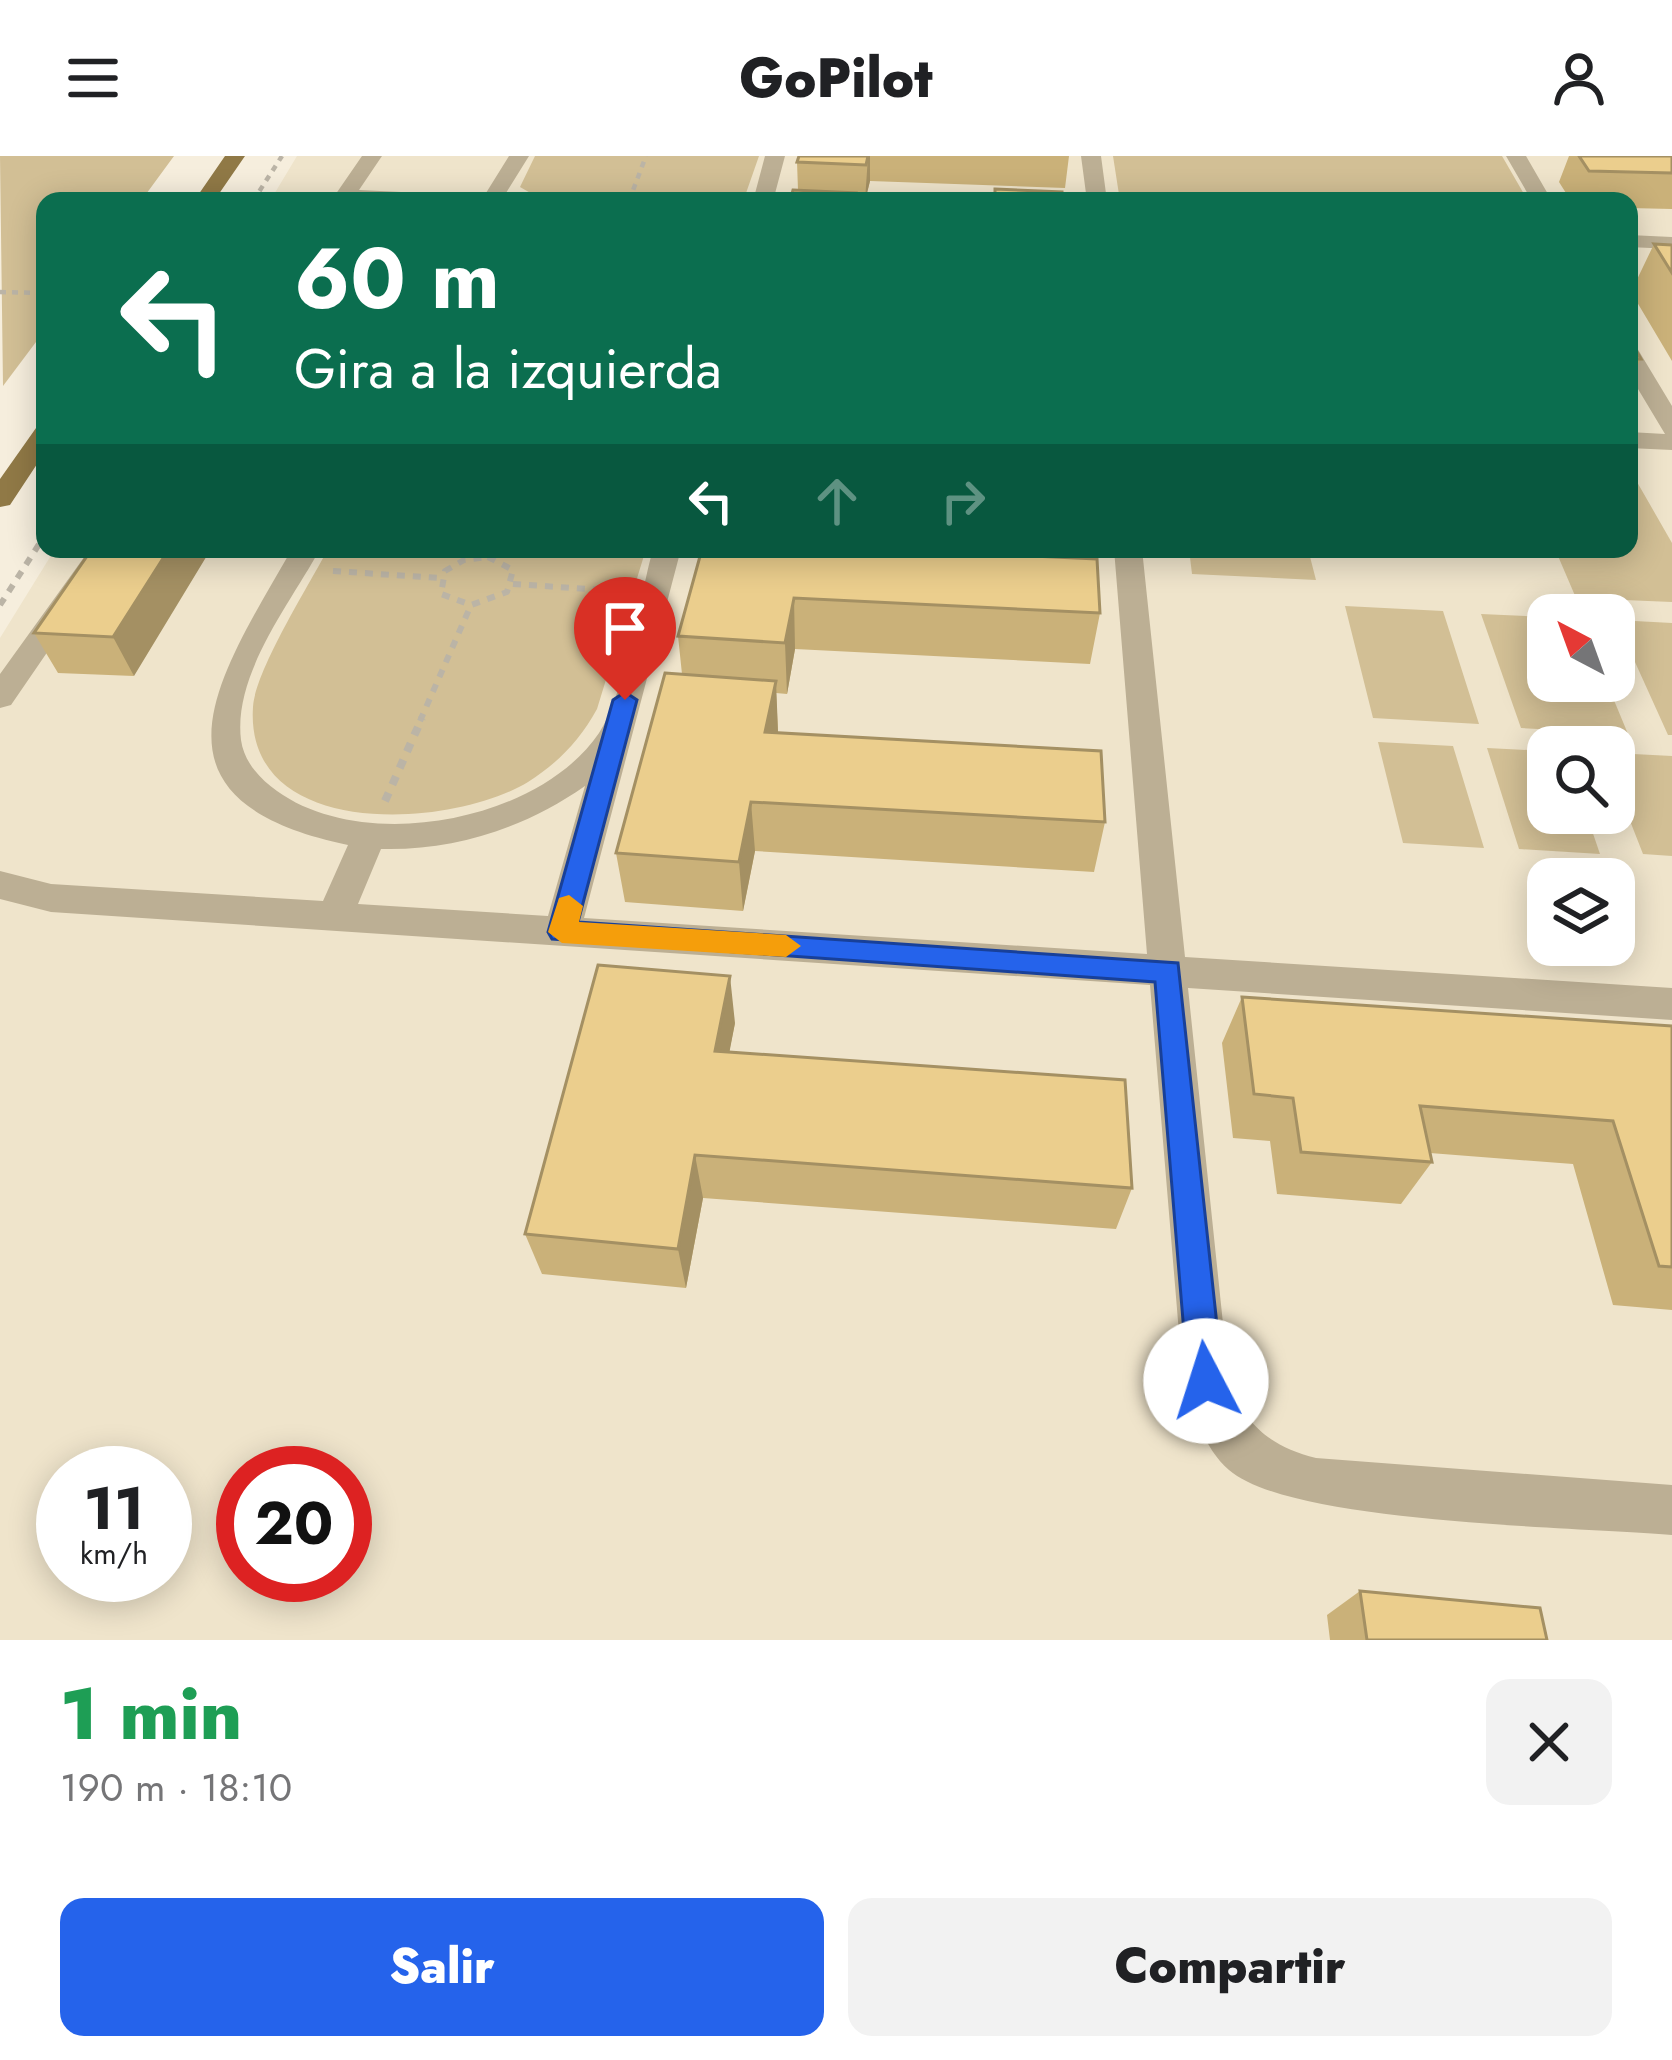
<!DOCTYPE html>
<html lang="es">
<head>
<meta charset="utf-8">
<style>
	:root { --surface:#fff; --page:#f2f2f2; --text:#202124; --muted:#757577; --accent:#2563eb }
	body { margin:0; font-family:Jost,sans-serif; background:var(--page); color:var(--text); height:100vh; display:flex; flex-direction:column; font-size:45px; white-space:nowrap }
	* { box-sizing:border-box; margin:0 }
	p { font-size:39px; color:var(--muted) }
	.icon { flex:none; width:66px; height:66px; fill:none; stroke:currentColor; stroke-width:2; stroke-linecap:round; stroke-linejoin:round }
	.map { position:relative; height:1484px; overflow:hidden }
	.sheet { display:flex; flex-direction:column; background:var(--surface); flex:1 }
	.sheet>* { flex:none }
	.top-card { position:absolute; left:36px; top:36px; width:1602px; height:366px; border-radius:24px; box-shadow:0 6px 30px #0003; background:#0b6e4f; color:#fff; overflow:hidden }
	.needle { width:78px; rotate:319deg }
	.buttons { position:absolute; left:1527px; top:438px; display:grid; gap:24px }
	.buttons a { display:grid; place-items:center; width:108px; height:108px; border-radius:24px; background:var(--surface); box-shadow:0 6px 30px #0003; font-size:60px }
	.speed { position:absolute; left:36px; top:1290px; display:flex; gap:24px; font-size:60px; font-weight:700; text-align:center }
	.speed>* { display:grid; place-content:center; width:156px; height:156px; border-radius:50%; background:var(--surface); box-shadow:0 6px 30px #0003; line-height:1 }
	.speed small { font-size:30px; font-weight:400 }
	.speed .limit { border:18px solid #d22; background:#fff; color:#111 }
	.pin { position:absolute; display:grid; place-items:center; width:102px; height:102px; color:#fff; margin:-123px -51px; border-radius:50% 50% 50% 0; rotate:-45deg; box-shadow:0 0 12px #0007 }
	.pin .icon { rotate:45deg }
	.me { position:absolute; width:132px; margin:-66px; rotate:355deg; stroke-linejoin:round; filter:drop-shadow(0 0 9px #0008) }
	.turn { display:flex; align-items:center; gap:42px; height:252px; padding:0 60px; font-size:54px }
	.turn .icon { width:156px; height:156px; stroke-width:2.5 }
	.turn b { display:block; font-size:84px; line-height:102px }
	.lanes { display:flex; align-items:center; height:114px; padding:0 60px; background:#0003; justify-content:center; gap:60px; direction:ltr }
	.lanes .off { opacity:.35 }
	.round { display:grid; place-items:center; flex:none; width:126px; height:126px; border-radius:24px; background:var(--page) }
	.summary { display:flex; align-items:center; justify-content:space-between; height:204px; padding:0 60px }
	h1 { font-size:72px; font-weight:800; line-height:90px; color:#1e9e55 }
	.action { display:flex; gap:24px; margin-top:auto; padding:24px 60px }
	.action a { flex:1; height:138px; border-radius:24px; background:var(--accent); color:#fff; font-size:48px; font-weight:800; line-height:138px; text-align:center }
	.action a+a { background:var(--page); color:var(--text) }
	header { display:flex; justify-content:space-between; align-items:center; height:156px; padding:0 60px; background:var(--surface); font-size:54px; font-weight:800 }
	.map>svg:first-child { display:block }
</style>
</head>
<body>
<header><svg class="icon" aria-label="menu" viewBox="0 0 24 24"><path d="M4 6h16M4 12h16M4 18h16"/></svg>GoPilot<svg class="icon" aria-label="person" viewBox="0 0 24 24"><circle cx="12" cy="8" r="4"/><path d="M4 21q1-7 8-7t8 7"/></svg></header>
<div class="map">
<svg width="1672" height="1484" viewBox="0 0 1672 1484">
	<rect width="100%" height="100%" fill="#f6eedd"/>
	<path fill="#efe4cb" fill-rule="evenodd" d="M297,0h1375v1484h-1672v-1002l55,-89h1574v-348h-1359zM1548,459h66v66h-66zM1548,591h66v66h-66zM1548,723h66v66h-66zM63,1317h102v102h-102zM243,1317h102v102h-102z"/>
	<path fill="#d2bf95" d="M0,0h174l-33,45h-96v129l-42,56z
		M535,0h224l-14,40 -62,5 -149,-6 -14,-8z
		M1113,0h389l26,45h-408z
		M1629,312l43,75v59l-96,-4 -21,-49h74z
		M328,393h318l-49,160c-17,31 -39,54 -69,73 -77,47 -284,59 -275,-75 2,-36 56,-122 75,-158z
		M1189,393h119l8,31 -124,-6z
		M1345,450l98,5 36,113 -106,-6z
		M1481,458l67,3v64h58l22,53 -107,-6z
		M1616,464l56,3v112h-4z
		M1378,586l75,4 31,102 -81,-5z
		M1487,592l61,3v62h38l14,41 -81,-5z
		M1614,597l58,3v100l-29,-2 -29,-74z"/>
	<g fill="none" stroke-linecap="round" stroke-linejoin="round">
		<path stroke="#bbb4a6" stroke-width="4.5" stroke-dasharray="6 6" stroke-linecap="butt" d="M253,45l29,-45
			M629,45l17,-45
			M0,136l45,1"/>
		<path stroke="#bbb4a6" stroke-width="6" stroke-dasharray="8 8" stroke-linecap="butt" d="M488,401l25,13 -6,22 -36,13 -30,-11 4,-23 19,-11z
			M333,415l106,7
			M513,428l106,7
			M0,449l45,-70
			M420,565l51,-116"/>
		<path stroke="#bbb4a6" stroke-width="8" stroke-dasharray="9 9" stroke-linecap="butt" d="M385,645l37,-83"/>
		<path fill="#bcaf94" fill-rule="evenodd" d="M362,0h20l-23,34 105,5 10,6h-143z
			M509,0h20l-28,45h-20z
			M765,0h20l-12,45h-20z
			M1081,0h20l6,45h-20z
			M1506,0h20l26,45h-20z
			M1629,79l43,2v12l-43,-2z
			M1629,190l8,2 35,58v44l-43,-2v-16l36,2 -36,-60z
			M90,393h28l-107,156 -11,3v-34z
			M292,393h28c-30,55 -87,125 -79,191 3,22 19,39 36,51 87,63 262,31 322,-58 26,-38 41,-137 54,-184h28l-97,369 563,36 -33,-405h28l43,408 487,31v32l-484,-32 41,393c17,45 41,65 87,77l356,27v50c-93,-8 -381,-11 -443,-65 -25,-22 -36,-58 -46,-89l-33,-396 -1099,-73 -51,-13v-28l51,13 272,17 25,-56c-214,-45 -131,-166 -56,-296zM585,630l-37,130 -190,-12 23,-55c74,2 144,-21 204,-63z"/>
		<path fill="#907946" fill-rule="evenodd" d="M225,0h20l-31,45h-20z
			M45,269v27l-35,53 -10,2v-28l36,-51z"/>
	</g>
	<path fill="#cab179" d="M799,0h270l-4,32 -195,-7 -5,20h-75l8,-11 -1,-28z
		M1569,0h103v53l-43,-1v-7h-58l-12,-19z
		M1654,88l18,1v116l-41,-69z
		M1629,182l12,21 -12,24z
		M92,393l42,127 -76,-3 -24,-40z
		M702,393l398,64 -10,51 -295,-15 -8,45 -11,-1 2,39 327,90 -11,50 -339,-21 -12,60 -118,-9 -9,-49 66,-179 -4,-38z
		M1242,841l430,29v284l-59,-5 -40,-141 -143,-11 2,9 -31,42 -124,-10 -7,-53 -37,-3 -11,-95z
		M735,867l-6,29 403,136 -16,41 -413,-31 -17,90 -144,-14 -17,-40z
		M1360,1435l187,49h-217l-3,-25z"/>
	<path fill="#a49063" d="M868,0h2v25l-5,20z
		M169,393h42l-77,127 -21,-39z
		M794,442l1,51 -8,45 -2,-51z
		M776,525l2,51h-13z
		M751,646l4,49 -12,60 -4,-49z
		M730,820l5,47 -14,73 -6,-45z
		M695,999l8,43 -17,90 -8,-39z"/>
	<path fill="#ebce8d" stroke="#a49063" stroke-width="3" d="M799,0h69l-2,9 -69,-3z
		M1579,0h93v17l-83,-2z
		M995,33l67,3v9h-67z
		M793,34l63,3 -2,8h-64z
		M1654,88l18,1v28z
		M1629,182l12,21h-12z
		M92,393h77l-56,88 -79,-4z
		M702,393h186l209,10 3,54 -306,-15 -9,45 -107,-7z
		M665,517l111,8 -11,51 336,19 4,71 -354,-20 -12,60 -123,-9z
		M598,809l132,11 -15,75 410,29 7,108 -437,-33 -17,94 -153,-15z
		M1242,841l430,29v241l-13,-1 -46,-145 -193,-15 12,56 -131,-10 -8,-54 -39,-4z
		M1360,1435l180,17 7,32h-180z"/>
	<path fill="#2563eb" stroke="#184099" stroke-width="3" d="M625,536l12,8 -59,222 600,41 45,418 -5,12 -12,5 -13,-5 -5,-12 -33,-399 -603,-43 -4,-7 65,-232z"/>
	<path fill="#f59e0b" d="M569,739l14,11 -4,16 207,13 15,11 -15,11 -224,-14 -14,-11 11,-34z"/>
</svg>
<div class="buttons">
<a><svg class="needle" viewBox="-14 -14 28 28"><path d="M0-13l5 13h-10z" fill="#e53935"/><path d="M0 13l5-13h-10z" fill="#757577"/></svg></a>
<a><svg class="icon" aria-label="search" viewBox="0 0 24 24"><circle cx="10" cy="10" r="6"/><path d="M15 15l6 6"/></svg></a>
<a><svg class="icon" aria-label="layers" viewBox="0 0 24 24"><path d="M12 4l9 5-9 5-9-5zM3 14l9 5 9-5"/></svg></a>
</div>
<div class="speed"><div>11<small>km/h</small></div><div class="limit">20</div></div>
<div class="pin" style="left:625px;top:544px;background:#d93025"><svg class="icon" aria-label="arrive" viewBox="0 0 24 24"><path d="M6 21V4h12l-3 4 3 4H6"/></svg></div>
<svg class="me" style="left:1206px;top:1225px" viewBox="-20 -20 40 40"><circle r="19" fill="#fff"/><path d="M0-13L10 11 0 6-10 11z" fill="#2563eb"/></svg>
<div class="top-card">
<div class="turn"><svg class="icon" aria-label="left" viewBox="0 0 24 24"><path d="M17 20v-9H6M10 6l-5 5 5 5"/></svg><div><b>60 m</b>Gira a la izquierda</div></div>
<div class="lanes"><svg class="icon" aria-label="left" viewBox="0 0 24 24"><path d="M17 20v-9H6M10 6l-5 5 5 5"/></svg><svg class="icon off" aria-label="ahead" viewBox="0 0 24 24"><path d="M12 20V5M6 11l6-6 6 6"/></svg><svg class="icon off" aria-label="right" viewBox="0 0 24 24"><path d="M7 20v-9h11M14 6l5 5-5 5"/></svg></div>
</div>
</div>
<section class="sheet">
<div class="summary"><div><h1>1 min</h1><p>190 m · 18:10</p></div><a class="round"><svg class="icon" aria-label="close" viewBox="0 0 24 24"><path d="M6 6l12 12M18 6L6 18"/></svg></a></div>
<div class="action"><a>Salir</a><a>Compartir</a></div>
</section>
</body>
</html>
